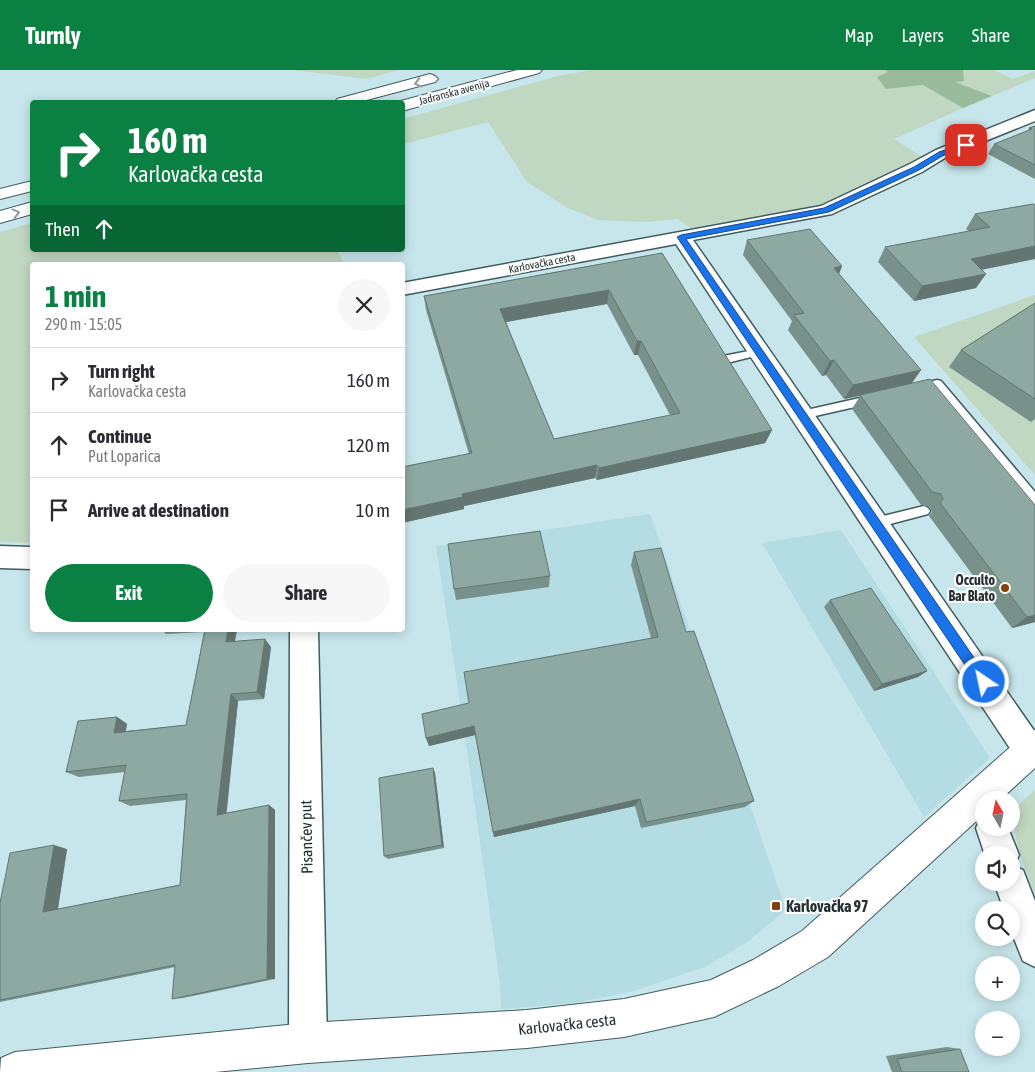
<!DOCTYPE html>
<html lang="en">
<head>
<meta charset="utf-8">
<style>
	:root { --surface:#fff; --page:#f7f7f7; --text:#2b2b33; --muted:#7c7c81; --line:#e1e1e2; --accent:#0b8043 }
	body { margin:0; font-family:"Asap Condensed",sans-serif; background:var(--page); color:var(--text); height:100vh; display:flex; flex-direction:column; font-size:19px; white-space:nowrap }
	* { box-sizing:border-box; margin:0 }
	p { font-size:16px; color:var(--muted) }
	.icon { flex:none; width:28px; height:28px; fill:none; stroke:currentColor; stroke-width:2; stroke-linecap:round; stroke-linejoin:round }
	.map { position:relative; flex:1; overflow:hidden }
	.sheet { position:absolute; left:30px; top:192px; width:375px; height:370px; display:flex; flex-direction:column; background:var(--surface); border-radius:5px; box-shadow:0 2px 12px #0003 }
	.sheet>* { flex:none }
	.hud { position:absolute; left:30px; top:30px; width:375px; height:152px; border-radius:5px; box-shadow:0 2px 12px #0003; background:#0b8043; color:#fff; overflow:hidden }
	.needle { width:32px; rotate:351deg }
	.fabs { position:absolute; left:975px; top:721px; display:grid; gap:10px }
	.fabs a { display:grid; place-items:center; width:45px; height:45px; border-radius:50%; background:var(--surface); box-shadow:0 2px 12px #0003; font-size:25px }
	.pin { position:absolute; display:grid; place-items:center; width:42px; height:42px; color:#fff; margin:-21px; border-radius:10px; box-shadow:0 2px 8px #0006 }
	.me { position:absolute; width:55px; margin:-28px; rotate:326deg; stroke-linejoin:round; filter:drop-shadow(0 0 4px #0008) }
	.turn { display:flex; align-items:center; gap:18px; height:105px; padding:0 15px; font-size:22px }
	.turn .icon { width:65px; height:65px; stroke-width:2.5 }
	.turn b { display:block; font-size:35px; line-height:42px }
	.then { display:flex; align-items:center; height:48px; padding:0 15px; background:#0003; gap:10px; font-size:19px }
	.round { display:grid; place-items:center; flex:none; width:52px; height:52px; border-radius:26px; background:var(--page) }
	.headline { display:flex; align-items:center; justify-content:space-between; height:85px; padding:0 15px }
	h1 { font-size:30px; font-weight:700; line-height:38px; color:var(--accent) }
	.action { display:flex; gap:10px; margin-top:auto; padding:10px 15px }
	.action a { flex:1; height:58px; border-radius:30px; background:var(--accent); color:#fff; font-size:20px; font-weight:700; line-height:58px; text-align:center }
	.action a+a { background:var(--page); color:var(--text) }
	ul { padding:0; list-style:none }
	li { display:flex; align-items:center; gap:15px; height:65px; padding:0 15px; border-top:1px solid var(--line) }
	li div { flex:1 }
	li b { display:block; font-size:19px }
	li em { font-style:normal }
	header { display:flex; align-items:center; gap:30px; box-sizing:border-box; height:70px; padding:0 25px; background:var(--accent); color:#fff }
	header strong { font-size:24px }
	nav { display:flex; gap:28px; margin-inline-start:auto; font-size:18px }
	.map>svg:first-child { display:block }
</style>
</head>
<body>
<header>
<strong>Turnly</strong>
<nav><a>Map</a><a>Layers</a><a>Share</a></nav>
</header>
<div class="map">
<svg width="1035" height="1002" viewBox="0 0 1035 1002">
	<rect width="100%" height="100%" fill="#c7e6eb"/>
	<path fill="#b4dce3" d="M650,444l136,396 -40,33 -41,24 -71,24 -58,12 -75,6 -1,-25 -38,-269 -26,-169z
		M841,460l149,228 -66,59 -162,-274z"/>
	<path fill="#c0d7c1" d="M294,0h105l-33,9z
		M591,0h294l4,2 -3,17 37,-4 40,23 -69,31 30,19 -83,40 -34,10 -114,22 -15,-11 -31,3 -49,-2 -30,-12 -41,-26 -39,-60 -85,22 -1,-25 156,-43z
		M963,0h31l19,9 22,-8v7l-43,18 -39,-15h10z
		M32,153v27h305l8,15h-313v278l-32,-1v-310z
		M1035,225v180l-121,-138z
		M1035,720v104c-9,-23 -28,-64 -17,-87 3,-6 12,-12 17,-17z"/>
	<path fill="#99ba9b" d="M885,0h78l1,11 -9,1 37,14 -29,12 -40,-23 -37,4 -9,-12 11,-5z"/>
	<g fill="none" stroke-linecap="round" stroke-linejoin="round">
		<defs>
			<path id="service" d="M759,279l5,3 -1,2 -40,10 -5,-4 5,-4z
				M937,310l4,1 94,111v13l-4,-2 -96,-115 -16,4 -5,-4 1,-3z
				M873,325l5,4 -1,3 -75,17 -5,-4 5,-4z
				M924,436l4,2 2,3 -2,3 -53,14 -4,-2 -2,-3 2,-3 4,-2z"/>
			<path id="minor" d="M1035,40v11l-87,35 -26,16 -90,42 -139,26 342,492v32l-5,2 -11,-4 -343,-518 -274,51v-12l419,-77 89,-42 26,-14z
				M0,476l32,1v22l-32,-1z
				M290,560h28l9,413 -6,13 -13,6 -13,-6 -6,-13z
				M984,745v13h24l11,27 -5,11 9,4 12,31v66l-12,-6 -12,-30v-21h-7l-10,-28h17v-27h-26l-9,-27 5,-11z"/>
			<path id="tertiary" d="M1035,660v38l-35,32h-16v14l-156,143 -49,29 -65,31 -90,20 -97,11 -219,15 -93,9h-215l1,-14 14,-6 293,-29 219,-13 97,-11 87,-19 42,-20 49,-29 222,-196z"/>
			<path id="secondary" d="M517,0h25l-3,3 -137,38v-9h-5z
				M430,4l5,2 3,3 -3,3 -76,20h-24l2,-3z
				M32,111v10l-32,8v-10z
				M32,132v12l-32,9v-12z"/>
		</defs>
		<use href="#service" stroke="#415c61" stroke-width="3"/>
		<use href="#minor" stroke="#415c61" stroke-width="3"/>
		<use href="#tertiary" stroke="#415c61" stroke-width="2"/>
		<use href="#secondary" stroke="#415c61" stroke-width="2"/>
		<use href="#service" fill="#fff" fill-rule="evenodd"/>
		<use href="#minor" fill="#fff" fill-rule="evenodd"/>
		<use href="#tertiary" fill="#fff" fill-rule="evenodd"/>
		<use href="#secondary" fill="#fff" fill-rule="evenodd"/>
	</g>
	<path fill="#79918b" fill-rule="evenodd" d="M1035,56v53l-47,-25 6,-10 34,-13 1,-3z
		M1035,135v54l-53,10 -6,19 -62,13 -36,-39 7,-15 84,-16 -3,-2 9,-15z
		M747,170l95,26 -3,8 82,96 -9,13 123,122v117l-23,6 -83,-112 3,-4 -2,-5 -9,-2 -69,-96 8,-13 -16,3 -18,-24 -4,1 -34,-46 4,-9 -49,-66z
		M662,183l110,177 -7,13 -168,37 -2,-2 -131,28v3l-62,14v-56l67,-13 -43,-144 -2,-14zM607,234l27,51h4l32,60 -116,24 -48,-117z
		M1035,233v116l-4,3 -82,-55 12,-17z
		M634,482l52,80 68,169 -9,6 -104,21 -6,-22 -141,31 -19,-102 -46,11 -3,-8 43,-35 182,-65 -20,-73z
		M550,506l-1,11 -93,13 -2,-11z
		M830,530l97,71 -9,6 -44,14 -50,-84z
		M162,560h75l-2,11 36,6 -7,52 -26,2 -12,112 43,-8 6,5v169l-92,19 -11,1 3,-32 -175,35v-99l67,-54 -9,60 122,-24 6,-85 -56,6 -11,-5 6,-29 -46,5 -13,-5 51,-55 10,7 -1,7 60,-6 18,-93 -38,2z
		M433,698l2,5 9,75 -56,11 -4,-3z
		M947,977l13,2 9,23h-77l-6,-16z"/>
	<path fill="#637671" d="M1035,176v13l-74,15 10,-15z
		M842,196l-6,15 -2,-13z
		M986,204l-10,14 -62,13 8,-15z
		M609,220l-2,14 -107,19v-14z
		M637,271h4l-3,14h-4z
		M834,290l-8,15 -4,1 8,-15z
		M921,300l-10,14 -67,15 9,-14z
		M772,360l-7,13 -168,37 2,-12z
		M597,395l-2,13 -131,28v3l-62,14v-13l60,-16z
		M1035,545v7l-23,6 15,-11z
		M228,560h9l-4,20 -7,-8z
		M265,569l6,8 -7,52 -7,-7z
		M927,601l-9,6 -44,14 8,-7z
		M231,624l7,7 -12,118 -9,-4z
		M117,647l10,7 -3,15 -10,-6z
		M474,656l1,9 -46,11 -3,-8z
		M433,698l2,5 9,75 -2,-3z
		M640,729l-5,7 -141,31 -1,-5z
		M269,735l6,5v169h-8z
		M54,775l13,4 -10,65 -14,-2z"/>
	<path fill="#8da9a2" stroke="#637671" fill-rule="evenodd" d="M1035,56v39l-41,-21 38,-15 -3,-1z
		M1033,134l2,1v41l-64,13 15,15 -64,12 -37,-39 105,-20 -15,-13z
		M810,159l32,37 -8,2 87,102 -68,15 -19,-25 -4,1 -36,-46 10,-2 -57,-73z
		M662,183l110,177 -173,38 -2,-3 -135,29 1,3 -61,13v-43l70,-14 -48,-157zM609,220l28,51h4l39,72 -126,26 -54,-130z
		M1035,233v96l-74,-49z
		M930,309l105,126v110l-8,2 -87,-114 3,-4 -2,-5 -9,-2 -72,-97z
		M540,461l10,45 -96,13 -6,-45z
		M661,478l25,84 8,-1 60,170 -108,21 -6,-23 -147,33 -19,-106 -48,12 -4,-24 47,-11 -5,-31 194,-35 -24,-85z
		M871,518l56,83 -45,13 -52,-84z
		M205,560h23l-2,12 39,-3 -8,53 -26,2 -14,121 52,-10 -2,174 -95,20 3,-34 -175,35v-97l10,-50 44,-8 -11,67 137,-27 7,-91 -68,7 7,-36 -60,7 12,-51 39,-4 -3,16 72,-8z
		M433,698l9,77 -58,11 -5,-78z
		M960,979l9,23h-67l-5,-13z"/>
	<defs><path id="oneway-chevron" d="M-2-3.5L2.5 0L-2 3.5" fill="none" stroke-width="1.6" stroke-linecap="round" stroke-linejoin="round" transform="scale(1.25)"/></defs>
	<g stroke="#929898">
		<use href="#oneway-chevron" transform="translate(418 13) rotate(165)"/>
		<use href="#oneway-chevron" transform="translate(16 143) rotate(-15)"/>
	</g>
	<path fill="#1a73e8" stroke="#114b97" d="M966,73h2v3l-24,9 -25,15 -90,42 -143,27 302,439 2,4 -2,4 -4,2 -5,-2 -302,-449 4,-2 143,-27 90,-41 25,-15z"/>
	<g fill="#83410e" stroke="#fff" stroke-width="2">
		<circle cx="1005" cy="518" r="5"/>
		<rect x="771" y="831" width="10" height="10" rx="2.5"/>
	</g>
	<g text-anchor="middle" stroke-width="4" stroke-linejoin="round" paint-order="stroke">
		<g font-size="11" fill="#243032" stroke="#fff">
			<text transform="translate(454 22) rotate(-15)" y="4">Jadranska avenija</text>
			<text transform="translate(542 193) rotate(-11)" y="4">Karlovačka cesta</text>
		</g>
		<g font-size="14" font-weight="bold" fill="#243032" stroke="#fff" text-anchor="end">
			<text x="995" y="515">Occulto<tspan x="995" dy="16">Bar Blato</tspan></text>
		</g>
		<g font-size="16" fill="#243032" stroke="#fff">
			<text transform="translate(306 767) rotate(-91)" y="6">Pisančev put</text>
			<text transform="translate(567 954) rotate(-6)" y="6">Karlovačka cesta</text>
		</g>
		<g font-size="16" font-weight="bold" fill="#243032" stroke="#fff" text-anchor="start">
			<text x="786" y="842">Karlovačka 97</text>
		</g>
	</g>
</svg>
<div class="fabs">
<a><svg class="needle" viewBox="-14 -14 28 28"><path d="M0-13l5 13h-10z" fill="#e53935"/><path d="M0 13l5-13h-10z" fill="#7c7c81"/></svg></a>
<a><svg class="icon" aria-label="sound" viewBox="0 0 24 24"><path d="M4 9h4l5-4v14l-5-4H4zM17 9q2 3 0 6"/></svg></a>
<a><svg class="icon" aria-label="search" viewBox="0 0 24 24"><circle cx="10" cy="10" r="6"/><path d="M15 15l6 6"/></svg></a>
<a>+</a>
<a>−</a>
</div>
<div class="pin" style="left:966px;top:75px;background:#d93025"><svg class="icon" aria-label="arrive" viewBox="0 0 24 24"><path d="M6 21V4h12l-3 4 3 4H6"/></svg></div>
<svg class="me" style="left:984px;top:612px" viewBox="-20 -20 40 40"><circle r="17" fill="#1a73e8" stroke="#fff" stroke-width="3"/><path d="M0-11L8 9 0 5-8 9z" fill="#fff"/></svg>
<div class="hud">
<div class="turn"><svg class="icon" aria-label="right" viewBox="0 0 24 24"><path d="M7 20v-9h11M14 6l5 5-5 5"/></svg><div><b>160 m</b>Karlovačka cesta</div></div>
<div class="then">Then<svg class="icon" aria-label="ahead" viewBox="0 0 24 24"><path d="M12 20V5M6 11l6-6 6 6"/></svg></div>
</div>
<section class="sheet">
<div class="headline"><div><h1>1 min</h1><p>290 m · 15:05</p></div><a class="round"><svg class="icon" aria-label="close" viewBox="0 0 24 24"><path d="M6 6l12 12M18 6L6 18"/></svg></a></div>
<ul>
<li><svg class="icon" aria-label="right" viewBox="0 0 24 24"><path d="M7 20v-9h11M14 6l5 5-5 5"/></svg><div><b>Turn right</b><p>Karlovačka cesta</p></div><em>160 m</em></li>
<li><svg class="icon" aria-label="ahead" viewBox="0 0 24 24"><path d="M12 20V5M6 11l6-6 6 6"/></svg><div><b>Continue</b><p>Put Loparica</p></div><em>120 m</em></li>
<li><svg class="icon" aria-label="arrive" viewBox="0 0 24 24"><path d="M6 21V4h12l-3 4 3 4H6"/></svg><div><b>Arrive at destination</b></div><em>10 m</em></li>
</ul>
<div class="action"><a>Exit</a><a>Share</a></div>
</section>
</div>
</body>
</html>
